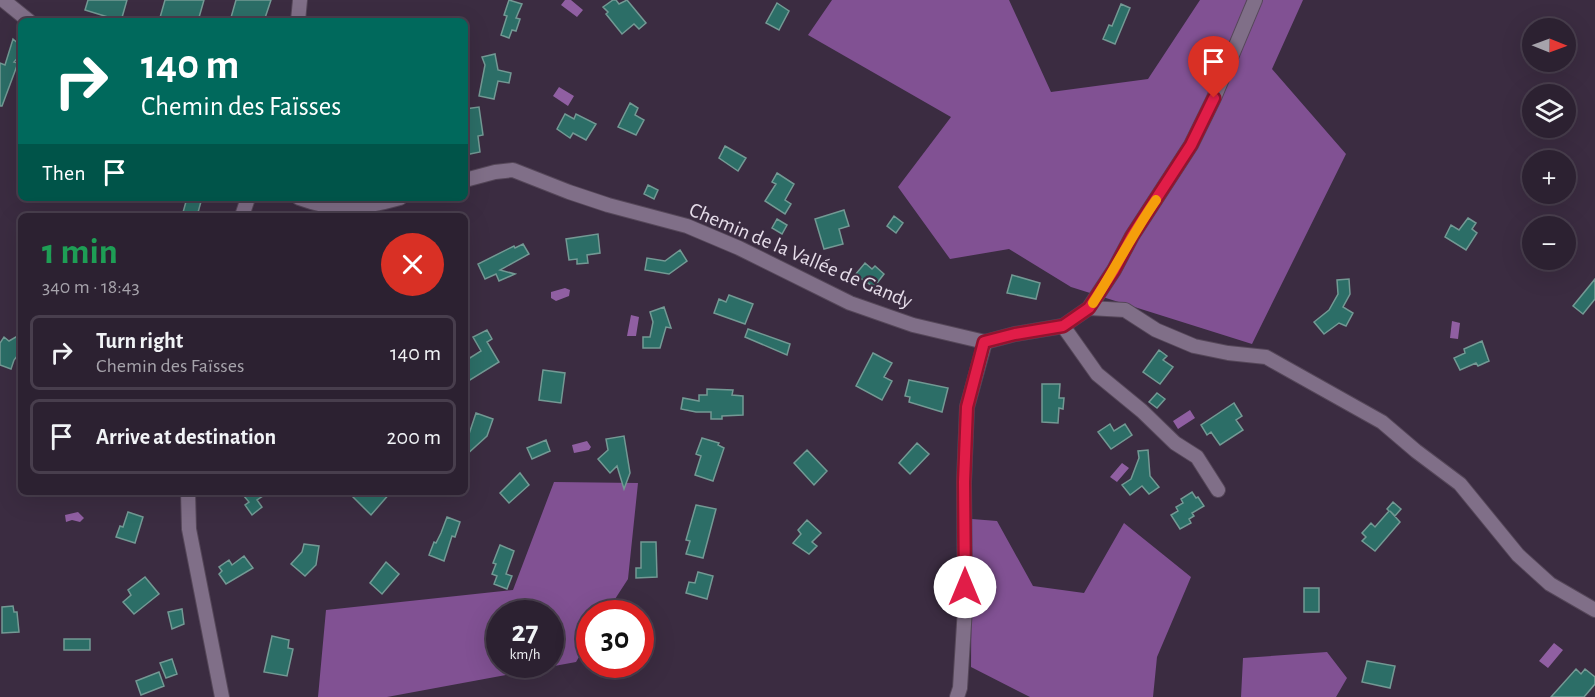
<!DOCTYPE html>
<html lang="en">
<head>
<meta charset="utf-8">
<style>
	:root { --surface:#2c2131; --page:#342939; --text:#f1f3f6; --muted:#a6a3ab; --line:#483e4d }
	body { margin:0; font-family:"Alegreya Sans",sans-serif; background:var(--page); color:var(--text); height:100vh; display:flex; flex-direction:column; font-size:22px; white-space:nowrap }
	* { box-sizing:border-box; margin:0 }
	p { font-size:20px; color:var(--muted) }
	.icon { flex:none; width:33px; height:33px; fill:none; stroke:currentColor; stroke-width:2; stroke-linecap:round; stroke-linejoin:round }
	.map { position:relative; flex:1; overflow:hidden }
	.side { position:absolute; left:18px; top:213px; width:450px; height:282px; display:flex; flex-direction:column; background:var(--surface); border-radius:9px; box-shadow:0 6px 24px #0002,0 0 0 2px var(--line) }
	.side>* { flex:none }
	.hud { position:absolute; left:18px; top:18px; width:450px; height:183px; border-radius:9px; box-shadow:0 6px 24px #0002,0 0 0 2px var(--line); background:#00695c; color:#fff; overflow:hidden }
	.needle { width:39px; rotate:91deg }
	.tools { position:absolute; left:1522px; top:18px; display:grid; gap:12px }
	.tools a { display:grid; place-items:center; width:54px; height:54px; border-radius:50%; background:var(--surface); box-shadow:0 6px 24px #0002,0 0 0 2px var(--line); font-size:30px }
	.speed { position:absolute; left:486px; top:600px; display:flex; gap:12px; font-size:30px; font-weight:700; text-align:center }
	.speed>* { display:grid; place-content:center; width:78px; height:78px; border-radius:50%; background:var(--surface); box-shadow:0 6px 24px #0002,0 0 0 2px var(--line); line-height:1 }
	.speed small { font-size:15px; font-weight:400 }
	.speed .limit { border:9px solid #d22; background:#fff; color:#111 }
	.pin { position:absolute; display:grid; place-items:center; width:51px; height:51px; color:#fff; margin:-62px -26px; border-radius:50% 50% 50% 0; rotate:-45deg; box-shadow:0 0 6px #0007 }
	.pin .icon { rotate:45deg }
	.me { position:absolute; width:66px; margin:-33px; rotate:0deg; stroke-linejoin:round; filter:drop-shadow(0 0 4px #0008) }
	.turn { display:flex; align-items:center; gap:21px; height:126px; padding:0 24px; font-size:27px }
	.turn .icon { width:78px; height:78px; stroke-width:2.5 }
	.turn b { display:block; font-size:42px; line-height:51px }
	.then { display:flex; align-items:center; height:57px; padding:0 24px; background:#0003; gap:12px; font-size:22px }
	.round { display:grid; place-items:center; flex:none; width:63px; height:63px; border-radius:32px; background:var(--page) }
	.headline { display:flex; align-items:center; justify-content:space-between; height:102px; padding:0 24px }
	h1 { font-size:36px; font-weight:600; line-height:45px; color:#1e9e55 }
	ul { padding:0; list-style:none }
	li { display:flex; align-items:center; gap:18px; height:75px; margin:0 12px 9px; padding:0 12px; border:3px solid var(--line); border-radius:9px }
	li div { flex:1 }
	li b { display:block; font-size:22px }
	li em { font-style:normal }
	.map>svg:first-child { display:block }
</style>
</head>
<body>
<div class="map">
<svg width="1595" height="697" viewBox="0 0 1595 697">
	<rect width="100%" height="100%" fill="#3b2c41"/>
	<path fill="#815193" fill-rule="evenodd" d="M832,0h177l42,92 97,-13 52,-79h103l-31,69 74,85 -94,190 -181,-57 -62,-38 -59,10 -52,-72 53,-70 -143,-82z
		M554,482l84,1 -10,96 -22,34 -16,1 -1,26 -13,22 -189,35h-69l8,-87 187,-20zM500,614h50v50h-50z
		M972,519l25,2 36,65 51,7 40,-70 67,54 -34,80 -4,40h-123l-59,-30z
		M1327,652l20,26 -11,19h-95l2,-39z"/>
	<path fill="#905fa2" d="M565,0h6l12,10 -6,7 -16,-12z
		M559,87l15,9 -6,10 -15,-10z
		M565,288l5,2 -1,6 -13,5 -5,-3v-6z
		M631,315l8,2 -3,19h-9z
		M1452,321l8,2 -2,16 -8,-1z
		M1190,410l5,8 -17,11 -5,-8z
		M587,441l4,6 -2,3 -15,3 -2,-8z
		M1122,463l7,5 -12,14 -7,-5z
		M78,512l6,6 -4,4 -8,-2 -6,2 -1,-7z
		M1554,643l9,7 -15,18 -9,-7z"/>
	<path fill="#2c6e67" stroke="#739994" stroke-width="1.5" d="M88,0h39l-6,21 -36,-11z
		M165,0h39l-6,21h-39z
		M236,0h35l-7,21h-34z
		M509,0l13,4 -6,14 4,1 -4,12 -4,-1 -3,8 -8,-3 6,-19 -3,-1z
		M613,0h3l3,4 8,-4 19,23 -7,6 -5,-5 -12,10 -16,-20 2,-2 -5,-5z
		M777,3l12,8 -10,19 -13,-7z
		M1121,4l9,4 -15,36 -12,-5 6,-14 3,1z
		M13,39l8,7v8l-7,8 4,1 -16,43h-2v-43l5,2z
		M495,54l3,16 13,3 -2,10 -11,-2 -4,18 -15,-3 6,-31 -3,-8z
		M630,103l8,5 -3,7 9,5 -8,15 -18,-8z
		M479,107l4,28 -5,1 2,16 -15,3v-17h3l-3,-29z
		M565,114l9,5 2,-5 20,10 -10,16 -13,-7 -3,5 -13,-9z
		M725,146l21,12 -8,13 -19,-13z
		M777,173l17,11 -9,16 6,4 -6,10 -20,-13 11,-17 -4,-2z
		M648,185l10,5 -4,9 -10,-5z
		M187,198h15l-5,18h-15z
		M844,210l5,16 -10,3 4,15 -19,5 -9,-30z
		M894,216l9,7 -7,10 -9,-7z
		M1468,218l8,5 -4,6 5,4 -11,17 -21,-13 6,-12 8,5z
		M777,219l10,6 -5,9 -10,-6z
		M598,234l2,19 -13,2 1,8 -11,1v-5l-8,1 -3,-21z
		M523,244l6,10 -29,16 15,4 -16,7 -3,-7 -11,5 -7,-15 36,-18 1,2z
		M680,250l7,11 -18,13 -24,-4 2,-12 18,3z
		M865,263l7,6 3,-3 9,8 -10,13 -19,-12z
		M1012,275l28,8 -4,16 -29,-6z
		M1349,279l1,15 -7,13 10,6 -7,13 -7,-3 -15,11 -10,-12 15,-12 9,-16 -1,-14z
		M1595,279v20l-12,15 -10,-8z
		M729,295l24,9 -8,20 -31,-11 5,-14 7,3z
		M664,307l7,21 -5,-1 -6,21h-17v-11h7l3,-15 -3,-10z
		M748,329l42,15 -3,11 -42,-18z
		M487,330l5,9 -5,3 12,20 -29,18 -5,-9v-10l16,-10 -8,-14z
		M21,334v17l-7,9 -3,9 -11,-4v-22l4,-6 5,4z
		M1482,341l7,20 -11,5 -2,-3 -16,7 -6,-12 11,-5 -1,-4z
		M1159,350l8,6 -4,4 10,7 -13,17 -17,-12z
		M873,353l19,10 -8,14 8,4 -10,19 -26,-14z
		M543,370l22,3 -4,30 -22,-3z
		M909,380l39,8 -6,24 -33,-10 1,-5 -5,-1z
		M1042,384h18l-1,14h5l-1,11 -4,-1 -1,15 -16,-1z
		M707,389l26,1 -1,5 11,1v19l-21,1v3h-11v-7h-15l-15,-3 2,-11 16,3v-6h8z
		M1157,393l8,6 -8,9 -8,-6z
		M1234,403l8,13 -6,4 7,10 -23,15 -9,-13 -4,3 -6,-10z
		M476,413l17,6 -6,17 -22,20v-10z
		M1110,424l4,7 11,-7 7,11 -21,14 -13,-17z
		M624,436l6,37 -6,16 -7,-23 -7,7 -12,-14 10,-9 -2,-11z
		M702,438l17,5 -1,2 6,3 -11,33 -18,-6 6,-19 -5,-2z
		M546,440l4,11 -18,8 -5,-11z
		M917,443l12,11 -19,20 -11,-11z
		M807,450l20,21 -13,14 -20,-22z
		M1148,450l2,26 9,11 -10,7 -7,-8 -12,9 -8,-10 9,-6 8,-21 -1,-7z
		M520,473l9,12 -20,18 -9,-10z
		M249,492h20l-12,8 5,7 -10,8 -7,-10 4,-3 -5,-6z
		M358,492h33l-20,23 -18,-18z
		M1192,492l4,6 2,-1 6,9 -12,7 2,3 -5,3 2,4 -11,6 -9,-14 7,-4 -2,-4 7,-4 -2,-4z
		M1393,502l8,7 -6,7 -5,-5 10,11 -25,29 -13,-10 4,-4 -4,-4 9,-10 4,4 14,-16 -2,-2z
		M696,505l20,4 -13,49 -17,-4 4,-13 -4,-1z
		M128,512l15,5 -8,26 -19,-6 4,-11 3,1z
		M447,517l13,5 -5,15 -3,-1 -8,25 -15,-6 5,-13 2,1 5,-10z
		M807,520l14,13 -9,9 5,4 -8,8 -16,-11 8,-9 -3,-4z
		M641,542h15l1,35 -21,1v-10h5z
		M304,544l15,2 -3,19 -11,11 -14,-12 11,-12z
		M500,545l14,6 -8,23 6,2 -5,13 -13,-5 3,-8 -5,-2 4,-10 -3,-1z
		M244,556l9,12 -27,16 -7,-10 3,-3 -3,-4 10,-7 3,5z
		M386,562l13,12 -17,20 -12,-11z
		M698,572l15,4 -6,23 -21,-6 3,-11 6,1z
		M145,577l14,17 -25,20 -11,-12 8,-7 -3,-5z
		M1304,588h15v24h-15z
		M13,606l1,6h3l2,20 -17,1v-26z
		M182,609l2,15 -12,5 -4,-17z
		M272,636l17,4 -1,8 5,1 -6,27 -23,-4z
		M64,639h26v11h-26z
		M172,659l5,15 -11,4 -6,-15z
		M1367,661l28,5 -5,22 -28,-6z
		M1576,669l5,5 4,-5 10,8v7l-11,13h-33z
		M159,672l5,14 -23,9 -5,-14z"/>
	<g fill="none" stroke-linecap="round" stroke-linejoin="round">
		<defs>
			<path id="minor" d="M3,0l26,21
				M298,21l2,-21
				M465,180l30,-8 18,-2 56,22 39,13 79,21 52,22 111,55 63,22 72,17
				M299,198c41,15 60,11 101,0
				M242,216l6,-18
				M1089,308l36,2 31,20 38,16 34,7 38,4 116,65 34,29 44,33 58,71 32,29 45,26
				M1063,326l34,48 45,37 33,32 22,14 21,33
				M188,492l1,37 33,168
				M957,697l3,-9 5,-80 -1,-126 3,-75 18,-65 30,-8 48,-8 26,-18 25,-38 18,-34 59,-91 23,-47 41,-98"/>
		</defs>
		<use href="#minor" stroke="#554759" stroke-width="16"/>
		<use href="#minor" stroke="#806f88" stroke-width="14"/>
	</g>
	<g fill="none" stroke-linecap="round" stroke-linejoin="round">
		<defs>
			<path id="route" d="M965,587l-1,-105 3,-75 17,-65 31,-8 48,-8 26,-18 25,-38 18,-34 59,-91 23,-47"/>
		</defs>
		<use href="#route" stroke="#92132f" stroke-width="15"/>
		<use href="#route" stroke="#e11d48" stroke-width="10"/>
		<path stroke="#f59e0b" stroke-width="10" d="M1093,303c22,-34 40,-70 63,-103"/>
	</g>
	<g text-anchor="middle" stroke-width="4.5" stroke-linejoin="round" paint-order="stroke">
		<g font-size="21" fill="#e5dce9" stroke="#3b2c41">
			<text transform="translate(801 255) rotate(23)" y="7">Chemin de la Vallée de Gandy</text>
		</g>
	</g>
</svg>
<div class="tools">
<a><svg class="needle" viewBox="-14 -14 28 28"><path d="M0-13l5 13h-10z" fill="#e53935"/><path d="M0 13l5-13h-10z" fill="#a6a3ab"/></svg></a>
<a><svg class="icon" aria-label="layers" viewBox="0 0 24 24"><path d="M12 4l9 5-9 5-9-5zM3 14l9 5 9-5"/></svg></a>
<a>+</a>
<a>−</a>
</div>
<div class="speed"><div>27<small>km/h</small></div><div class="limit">30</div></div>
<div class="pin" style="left:1214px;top:98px;background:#d93025"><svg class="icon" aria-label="arrive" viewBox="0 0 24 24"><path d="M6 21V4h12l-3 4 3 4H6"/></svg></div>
<svg class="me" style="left:965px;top:587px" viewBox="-20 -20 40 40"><circle r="19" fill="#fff"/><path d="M0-13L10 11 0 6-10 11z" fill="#e11d48"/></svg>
<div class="hud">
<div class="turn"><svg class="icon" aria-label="right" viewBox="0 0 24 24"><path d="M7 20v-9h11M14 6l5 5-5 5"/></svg><div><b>140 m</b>Chemin des Faïsses</div></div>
<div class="then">Then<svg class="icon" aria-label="arrive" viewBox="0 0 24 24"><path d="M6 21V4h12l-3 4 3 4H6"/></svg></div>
</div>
<section class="side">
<div class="headline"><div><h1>1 min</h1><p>340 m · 18:43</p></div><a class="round" style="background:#d93025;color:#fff"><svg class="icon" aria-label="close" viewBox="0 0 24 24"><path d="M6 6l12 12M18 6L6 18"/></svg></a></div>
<ul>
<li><svg class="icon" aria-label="right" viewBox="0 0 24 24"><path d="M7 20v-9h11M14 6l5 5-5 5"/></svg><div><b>Turn right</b><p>Chemin des Faïsses</p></div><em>140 m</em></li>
<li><svg class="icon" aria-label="arrive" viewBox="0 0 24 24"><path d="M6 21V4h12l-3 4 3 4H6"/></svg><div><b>Arrive at destination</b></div><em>200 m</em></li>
</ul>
</section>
</div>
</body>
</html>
